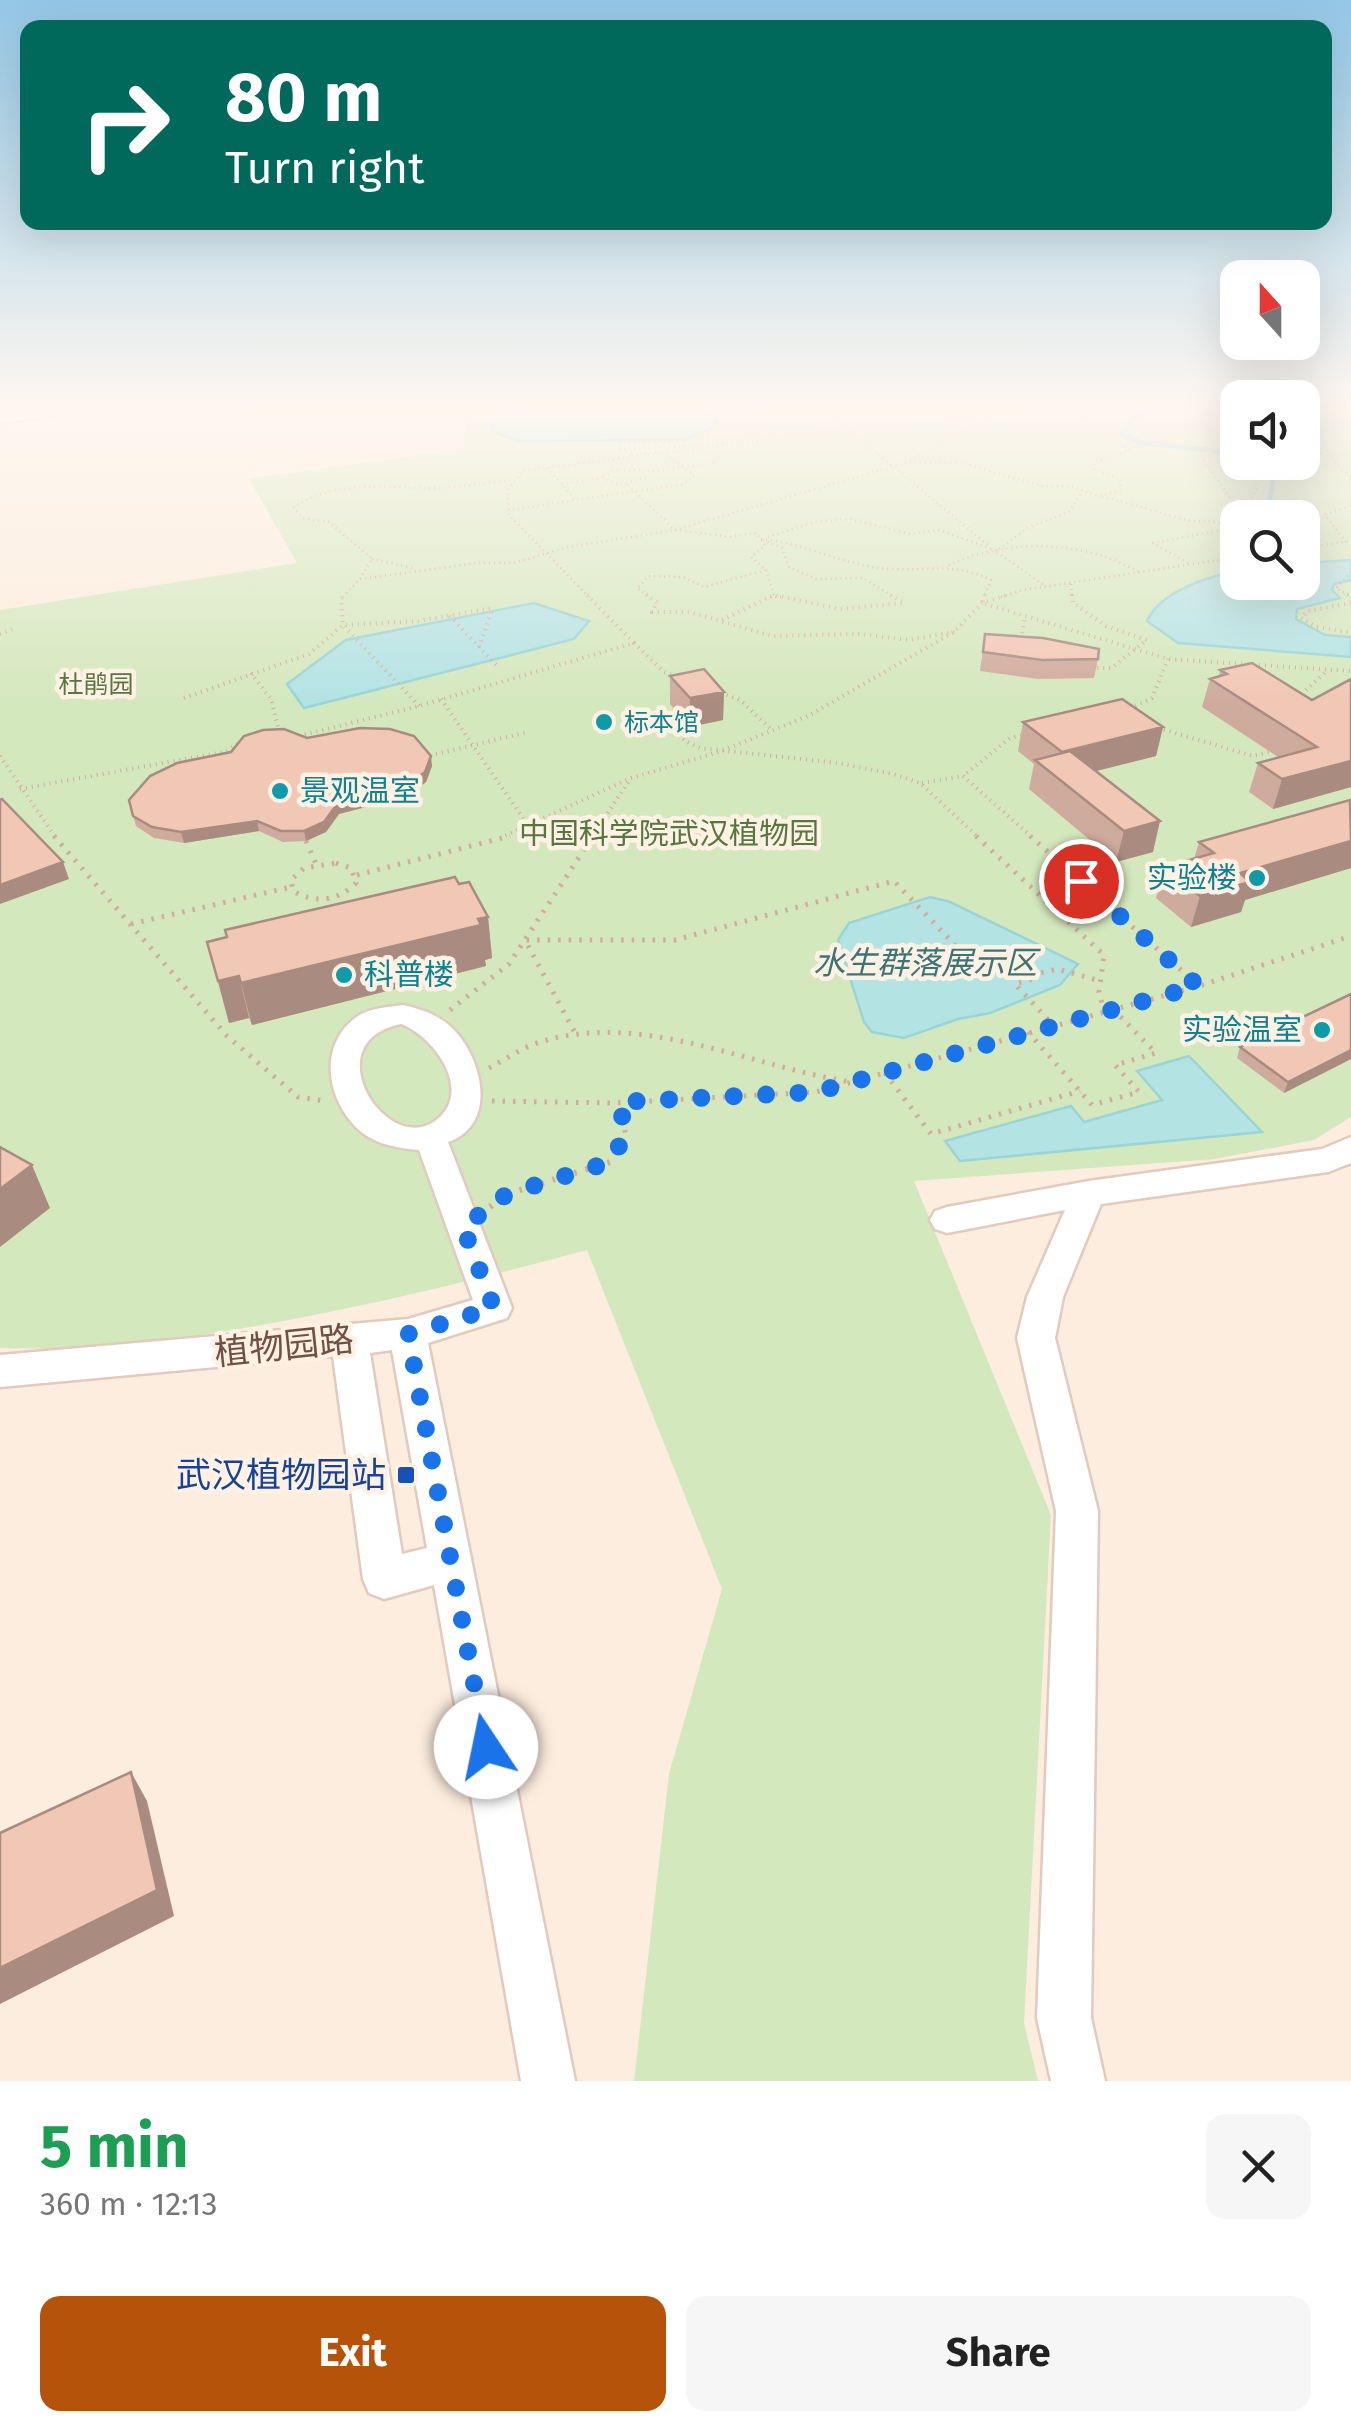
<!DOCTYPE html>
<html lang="en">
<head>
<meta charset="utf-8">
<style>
	:root { --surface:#fff; --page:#f6f6f6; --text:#222; --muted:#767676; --accent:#b45309 }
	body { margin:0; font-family:"Fira Sans","Noto Sans SC",sans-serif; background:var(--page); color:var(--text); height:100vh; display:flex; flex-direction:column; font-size:38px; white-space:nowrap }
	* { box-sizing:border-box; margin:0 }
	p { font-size:32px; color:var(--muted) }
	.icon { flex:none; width:55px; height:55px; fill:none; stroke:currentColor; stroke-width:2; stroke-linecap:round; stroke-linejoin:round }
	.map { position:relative; height:2081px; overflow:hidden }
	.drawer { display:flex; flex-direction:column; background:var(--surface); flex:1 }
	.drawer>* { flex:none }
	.hud { position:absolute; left:20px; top:20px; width:1312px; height:210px; border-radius:20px; box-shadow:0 10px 40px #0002; background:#00695c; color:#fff; overflow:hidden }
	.needle { width:65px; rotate:339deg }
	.fabs { position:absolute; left:1220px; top:260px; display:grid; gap:20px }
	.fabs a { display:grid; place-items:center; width:100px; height:100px; border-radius:20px; background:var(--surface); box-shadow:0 10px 40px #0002; font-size:50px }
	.pin { position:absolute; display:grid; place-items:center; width:85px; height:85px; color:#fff; margin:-42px; border:5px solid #fff; border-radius:50%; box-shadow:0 2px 10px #0007 }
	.me { position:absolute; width:110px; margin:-55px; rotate:349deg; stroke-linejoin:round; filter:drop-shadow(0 0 8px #0008) }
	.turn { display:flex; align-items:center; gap:35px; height:210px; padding:0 40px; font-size:45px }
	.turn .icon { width:130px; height:130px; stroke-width:2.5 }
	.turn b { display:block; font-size:70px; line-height:85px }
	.round { display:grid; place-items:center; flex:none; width:105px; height:105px; border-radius:20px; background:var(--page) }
	.headline { display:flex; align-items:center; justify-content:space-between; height:170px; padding:0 40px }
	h1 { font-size:60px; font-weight:700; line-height:75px; color:#1e9e55 }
	.button { display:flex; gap:20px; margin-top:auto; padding:20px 40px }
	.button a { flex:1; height:115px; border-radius:20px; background:var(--accent); color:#fff; font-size:40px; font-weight:700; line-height:115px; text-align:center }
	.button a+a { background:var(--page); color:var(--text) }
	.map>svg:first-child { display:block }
</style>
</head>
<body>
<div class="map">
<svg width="1351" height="2081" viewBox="0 0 1351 2081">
	<rect width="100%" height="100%" fill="#fcedde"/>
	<path fill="#d4e8be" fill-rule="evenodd" d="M466,410h771l1,52h64l1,-52h48v707l-37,23 -99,19 -301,22 137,334 -27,508 14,58h-404l35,-307 53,-185 -135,-339c-153,41 -307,77 -465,96 -39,5 -82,2 -122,2v-738l297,-47 -48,-84 215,-30zM1238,518h64v64h-64z"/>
	<path fill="#b4e3e4" stroke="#9ad4d6" stroke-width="2.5" d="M493,410h202l20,6 4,9 -35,15 -165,1 -26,-9z
		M1351,560v20l-17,4 -2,6 8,8 -43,11 -1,10 29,16 26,2v20l-173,-14 -31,-22c14,-30 60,-44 90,-50l1,11h64l1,-19z
		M534,603l55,18 -15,18 -270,69 -17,-24 59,-44z
		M930,897l20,5 128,62 -18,21 -70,28 -32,6 -54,19 -32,-6 -8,-10 -26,-82 11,-17z
		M1189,1056l73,76 -302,29 -15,-20 126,-35 13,16 78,-22 -25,-29z"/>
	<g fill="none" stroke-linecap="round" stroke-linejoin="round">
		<path stroke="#9ad4d6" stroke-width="5" d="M1156,410l-24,8 -10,16 17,8 99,12
			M1207,410l31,4
			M1270,462l4,13 -5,28 10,15"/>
		<defs>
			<path id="minor" d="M29,410h44l-7,4 -66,9v-10z
				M403,1005c18,4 36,10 49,23 30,29 47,96 -4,114l64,166 -5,10 -79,25 147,738h-54l-87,-496 -50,14 -15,-6 -6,-14 -30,-223 -333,31v-32l408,-36 65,-19 -54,-150c-21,-2 -42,-5 -59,-19 -34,-30 -43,-87 -2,-115 12,-8 31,-9 45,-11zM401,1024c33,12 74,68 34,97 -49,35 -122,-79 -34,-97zM392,1350l35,198 -25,6 -32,-201z
				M1351,1137v26l-23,9 -227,32 -38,93 -8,41 43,173 -7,507 14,63h-54l-14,-63 19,-507 -39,-173 10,-41 38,-87 -118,23 -12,-4 -5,-9 5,-9 12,-4 142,-26 233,-32z"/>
		</defs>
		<use href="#minor" stroke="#e1cabe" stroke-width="5"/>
		<path stroke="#d5aa9a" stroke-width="2.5" stroke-dasharray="1 4" stroke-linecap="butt" d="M825,410l163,135
			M1061,410l41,13 26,28
			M1320,410l31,15
			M1302,420l27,-5
			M1302,429l23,13 2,13 24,22
			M619,442l47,-1
			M663,443l40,-6 43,2
			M666,451l-31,3 -17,-5 79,-3
			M1238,458l-25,-4 -11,3 42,61
			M910,460l83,-44
			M547,468l28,31
			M619,469l20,1 7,7 -26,8 -19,-8z
			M643,472l72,-9
			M562,484l40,-6
			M628,485l47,45 233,-68 54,1 80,23h26l31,10 22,-6 -1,-11 -26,-9 1,-9 33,-10 11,-9
			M1102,497c28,6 54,15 81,22 19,5 25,-2 48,8
			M508,510l176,-26 10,-9 -29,-21
			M1243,516l20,-42 -17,-12
			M768,537l47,-15 35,-3 60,15 30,-4 56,21 33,-24 40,-15 13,-20
			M761,539c45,4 85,28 130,30 36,2 66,-7 100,11l-7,17
			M763,540l19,8 7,19 27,12 47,-1 31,19
			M1346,542l-21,-27 26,-9
			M1302,548l49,-7
			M997,552l48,34
			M372,559l41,9
			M1188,563l-35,-20 85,-16
			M949,565c57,-27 136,-25 190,7
			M766,570l8,25
			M1351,572l-15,16 15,9
			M360,579l12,-20 -43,-37 -27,-4 -8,-11c42,-28 90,-19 138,-19 26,0 52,-5 78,-8
			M1071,584l1,13
			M343,597l17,-18 118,-16h36l54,-16 107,-17 55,7 26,-4 9,12 -14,12 15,13 -62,17 -21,-10 -34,-1 -12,12 13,9
			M589,597l-80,-82 -1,-25 14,-19 325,-42 200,-19
			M770,597h14
			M1001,597l22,-7 215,-33"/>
		<path stroke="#d5aa9a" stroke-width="4" stroke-dasharray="1 5" stroke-linecap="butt" d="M646,595l11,7 -5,10h38l82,24 89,-2 47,6 46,-8
			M985,595l-3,8 186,56 183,12
			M1072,595l1,8 33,23 41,14 -36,28h-21
			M1347,595l4,2
			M1351,603l-43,8 -7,7 16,9 34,6
			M450,616l46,49
			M722,620l52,-25 66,14 64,-6 -14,-8
			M0,634l12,-5
			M1021,639l4,-22
			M634,643l30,29 14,5
			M479,647l14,-39
			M251,673l20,26 8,32
			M721,693l19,7 32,30
			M184,698l125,-44 34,-29 -2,-26 4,-4
			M1297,698l31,-28
			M441,699l88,128
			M419,706l-76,-81 75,-4 75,-13
			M1130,709l22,-11 16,-39
			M1158,728l95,28 20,-5
			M675,730l10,11 15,7 138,15 55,11 27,9 59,55
			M1027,734l-17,4 -47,38 70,62
			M299,736l120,-30 215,-63 -47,-48
			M436,754l92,-22
			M0,756l56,82
			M922,783l41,-7
			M20,789l204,-37 20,-12
			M500,838l131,-60 88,-26 89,-36 146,-84 28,-29 26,-8
			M591,838l38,-57"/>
		<path stroke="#d5aa9a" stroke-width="5" stroke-dasharray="2.5 8" stroke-linecap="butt" d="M54,836l173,200 71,61 27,4
			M976,836l128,119 -5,37 5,19
			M1030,836l169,150
			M306,841l10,23
			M336,863l15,5 5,15c-18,18 -41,21 -63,8l-2,-11 13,-12z
			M357,875l153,-39
			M131,924l160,-37
			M1031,975l26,-6 44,12
			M450,1010l59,-46 84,-128
			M574,1031l-49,-91h150l219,-59 61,64 -22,5 7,8 34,-8 15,17 26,-7 18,19 -18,5 38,41
			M1028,1032l64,73 47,-13 -24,-27 41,-12 -43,-44
			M489,1068c15,-8 31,-19 48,-25 103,-34 213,24 315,39
			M885,1073l46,61 149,-43
			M492,1101l121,2 203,-11 383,-106 152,-50
			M617,1151l9,-16 -7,-32"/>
		<path stroke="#d5aa9a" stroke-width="6" stroke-dasharray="2.5 9" stroke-linecap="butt" d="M490,1207l17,-13 103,-32 8,-14"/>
		<use href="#minor" fill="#fff" fill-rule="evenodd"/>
	</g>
	<path fill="#cfab9d" d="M985,634l113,25 -4,19 -56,1 -58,-8z
		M1220,670l92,30 39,-21v108l-78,22 -24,-17 9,-29 20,-6 -76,-50 8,-28 9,-3z
		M670,676l54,16 -1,28 -34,7 -19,-23z
		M1023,722l140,5 -7,29 -60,15 57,81 -37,10 -87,-73 5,-25 -16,-13z
		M307,738l125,28 -6,16 -18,14 -69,18 -13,18 -20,9 -23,1 -24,-11 -75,12 -30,-5 -18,-12 -7,-26z
		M1351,800v68l-106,32 -4,12 -50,15 -35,-29 8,-31 30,-8 5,-17z
		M459,884l29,33 4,41 -7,2 1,6 -234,59 -3,-7 -20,5 -22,-81z
		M1351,994v65l-67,34 -47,-35 3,-11z"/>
	<path fill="#a98b7f" d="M724,692l-1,28 -34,7 1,-29z
		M1163,727l-7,29 -96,24 2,-28z
		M431,756l1,10 -6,16 -18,14 -69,18 -13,18 -20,9 -2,-10 33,-27z
		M1351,761v26l-78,22 9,-30z
		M257,821l2,10 -75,12 -3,-11z
		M1160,821l-7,31 -37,10 8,-31z
		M1351,841v27l-106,32 -4,12 -50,15 9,-31 40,-23z
		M63,862l6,17 -69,25v-19z
		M488,917l4,41 -7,2 1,6 -234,59 -11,-42z
		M239,976l10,42 -20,5 -11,-42z
		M1351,1050v9l-67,34 4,-11z
		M32,1165l18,43 -50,39v-58z
		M131,1772l16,29 27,115 -174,88v-36z"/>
	<path fill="#f1c7b6" stroke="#a98b7f" stroke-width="2.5" d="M985,634l58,4 56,11 -1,10 -56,1 -59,-8z
		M1252,663l60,37 39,-21v82l-69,18 -24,-16 59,-16 -107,-68 17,-5 -7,-4z
		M704,669l20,23 -34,6 -20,-22z
		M1122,699l41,28 -101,25 -39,-30z
		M360,728l30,1 24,7 17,20 -6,16 -19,14 -69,18 -13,18 -20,9h-23l-24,-10 -76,11 -29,-5 -19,-11 -4,-16 21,-24 27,-13 54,-11 13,-16 19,-6 21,-1 23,9z
		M1070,751l90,70 -36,10 -89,-71z
		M2,799l61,63 -63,23v-85z
		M1350,800l1,41 -111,32 10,9 -50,14 -36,-29 50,-14 -15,-11z
		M455,877l4,7 10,-2 19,35 -10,2 3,6 -240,58 -2,-7 -21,5 -11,-39 20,-5 -2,-7z
		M1351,994v56l-63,32 -48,-35z
		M0,1147l32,18 -32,24z
		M131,1772l26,118 -157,78v-135z"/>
	<linearGradient id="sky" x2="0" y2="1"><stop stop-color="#93c7e6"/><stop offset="0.58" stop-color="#fef7f0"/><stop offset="1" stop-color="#fef7f0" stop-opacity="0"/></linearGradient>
	<rect width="1351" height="701" fill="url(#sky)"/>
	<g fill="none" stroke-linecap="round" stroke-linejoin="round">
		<path stroke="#1a73e8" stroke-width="18" stroke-dasharray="0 32.4" d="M486,1747l-78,-413 86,-26 -31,-81 44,-33 103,-32 16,-28 -7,-32 197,-10 382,-106 -117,-105"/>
	</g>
	<g fill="#0f9aa8" stroke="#fff1e4" stroke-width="4">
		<circle cx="604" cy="722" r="10"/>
		<circle cx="280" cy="791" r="10"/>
		<circle cx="1257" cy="878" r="10"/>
		<circle cx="344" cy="975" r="10"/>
		<circle cx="1322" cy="1030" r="10"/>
	</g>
	<rect fill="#1a4fb4" stroke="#fff1e4" stroke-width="4" x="396" y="1465" width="20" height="20" rx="5"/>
	<g text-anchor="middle" stroke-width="9" stroke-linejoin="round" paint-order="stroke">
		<g font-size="25" fill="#567840" stroke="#fff1e4">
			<text x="96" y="693">杜鹃园</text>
		</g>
		<g font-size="25" fill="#0d838f" stroke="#fff1e4" text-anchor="start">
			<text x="624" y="731">标本馆</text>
		</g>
		<g font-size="30" fill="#0d838f" stroke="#fff1e4" text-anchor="start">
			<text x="300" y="801">景观温室</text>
			<text x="1237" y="888" text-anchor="end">实验楼</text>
			<text x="364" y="985">科普楼</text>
			<text x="1302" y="1040" text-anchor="end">实验温室</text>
		</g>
		<g font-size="30" fill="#567840" stroke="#fff1e4">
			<text x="669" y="844">中国科学院武汉植物园</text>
		</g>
		<g font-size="32" font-style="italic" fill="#3c7577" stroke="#fff1e4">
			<text x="925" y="974">水生群落展示区</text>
		</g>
		<g font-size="35" fill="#715147" stroke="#fff1e4">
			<text transform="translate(284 1346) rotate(-6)" y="12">植物园路</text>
		</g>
		<g font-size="35" fill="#164399" stroke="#fff1e4" text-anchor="end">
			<text x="386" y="1487">武汉植物园站</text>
		</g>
	</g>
</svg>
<div class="fabs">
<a><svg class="needle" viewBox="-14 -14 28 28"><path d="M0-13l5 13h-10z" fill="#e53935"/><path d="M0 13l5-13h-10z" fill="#767676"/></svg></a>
<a><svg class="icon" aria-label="sound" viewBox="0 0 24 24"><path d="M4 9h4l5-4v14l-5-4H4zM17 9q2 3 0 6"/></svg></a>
<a><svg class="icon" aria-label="search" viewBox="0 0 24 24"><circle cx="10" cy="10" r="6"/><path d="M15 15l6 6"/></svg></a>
</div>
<div class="pin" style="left:1081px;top:881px;background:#d93025"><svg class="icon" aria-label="arrive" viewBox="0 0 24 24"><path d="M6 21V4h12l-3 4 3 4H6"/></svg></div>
<svg class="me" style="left:486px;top:1747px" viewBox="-20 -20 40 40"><circle r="19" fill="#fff"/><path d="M0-13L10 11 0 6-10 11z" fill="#1a73e8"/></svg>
<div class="hud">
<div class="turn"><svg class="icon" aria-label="right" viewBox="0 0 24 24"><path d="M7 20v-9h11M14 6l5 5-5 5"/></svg><div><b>80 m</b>Turn right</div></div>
</div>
</div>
<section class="drawer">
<div class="headline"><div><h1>5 min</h1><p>360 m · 12:13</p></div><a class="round"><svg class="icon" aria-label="close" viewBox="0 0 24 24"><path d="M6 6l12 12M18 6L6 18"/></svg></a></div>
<div class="button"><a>Exit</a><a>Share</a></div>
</section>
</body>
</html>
